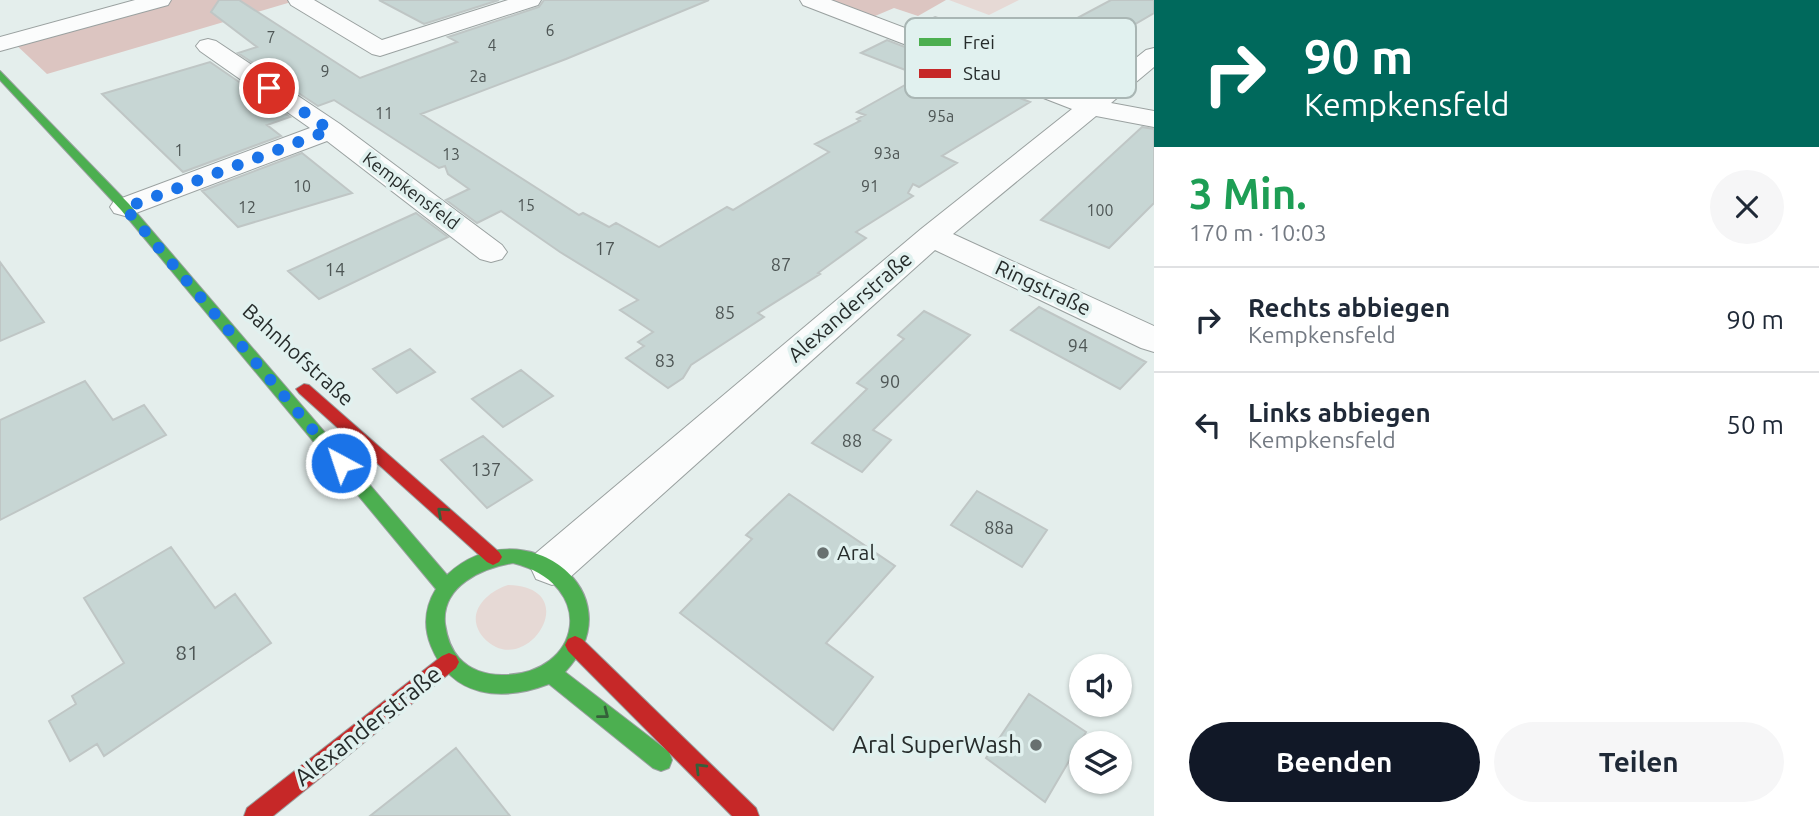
<!DOCTYPE html>
<html lang="de">
<head>
<meta charset="utf-8">
<style>
	:root { --surface:#fff; --page:#f6f6f7; --text:#1f2937; --muted:#747a83; --line:#e0e1e3; --accent:#111827 }
	body { margin:0; font-family:Ubuntu,sans-serif; background:var(--page); color:var(--text); height:100vh; display:flex; flex-direction:column; font-size:26px; white-space:nowrap }
	* { box-sizing:border-box; margin:0 }
	p { font-size:23px; color:var(--muted) }
	.icon { flex:none; width:38px; height:38px; fill:none; stroke:currentColor; stroke-width:2; stroke-linecap:round; stroke-linejoin:round }
	.map { position:relative; flex:1; overflow:hidden }
	.drawer { display:flex; flex-direction:column; background:var(--surface); width:665px }
	.drawer>* { flex:none }
	.guide { background:#00695c; color:#fff; overflow:hidden }
	.fabs { position:absolute; left:1069px; top:654px; display:grid; gap:14px }
	.fabs a { display:grid; place-items:center; width:63px; height:63px; border-radius:50%; background:var(--surface); box-shadow:0 2px 5px #0004; font-size:35px }
	.pin { position:absolute; display:grid; place-items:center; width:60px; height:60px; color:#fff; margin:-30px; border:4px solid #fff; border-radius:50%; box-shadow:0 2px 7px #0007 }
	.me { position:absolute; width:77px; margin:-38px; rotate:320deg; stroke-linejoin:round; filter:drop-shadow(0 0 5px #0008) }
	.turn { display:flex; align-items:center; gap:24px; height:147px; padding:0 35px; font-size:32px }
	.turn .icon { width:91px; height:91px; stroke-width:2.5 }
	.turn b { display:block; font-size:49px; line-height:60px }
	.round { display:grid; place-items:center; flex:none; width:74px; height:74px; border-radius:37px; background:var(--page) }
	.head { display:flex; align-items:center; justify-content:space-between; height:119px; padding:0 35px }
	h1 { font-size:42px; font-weight:700; line-height:52px; color:#1e9e55 }
	.action { display:flex; gap:14px; margin-top:auto; padding:14px 35px }
	.action a { flex:1; height:80px; border-radius:42px; background:var(--accent); color:#fff; font-size:28px; font-weight:700; line-height:80px; text-align:center }
	.action a+a { background:var(--page); color:var(--text) }
	ul { padding:0; list-style:none }
	li { display:flex; align-items:center; gap:21px; height:105px; padding:0 35px; border-top:2px solid var(--line) }
	li div { flex:1 }
	li b { display:block; font-size:26px }
	li em { font-style:normal }
	main { display:flex; flex:1; min-height:0 }
	.map>svg:first-child { display:block }
</style>
</head>
<body>
<main>
<div class="map">
<svg width="1154" height="816" viewBox="0 0 1154 816">
	<rect width="100%" height="100%" fill="#e4eeec"/>
	<path fill="#e6d9d5" d="M949,0h70l-30,15z
		M508,585c80,2 16,99 -25,52 -19,-23 3,-45 25,-52z"/>
	<path fill="#dcc5c1" d="M160,0h138l-251,74 -35,-33z
		M818,0h128l-28,16 -24,-8 -26,11z"/>
	<path fill="#c7d6d4" stroke="#bfc6c5" stroke-width="2" d="M219,0h20l121,78 97,-36 -9,-5 91,-30 5,-7h165l-143,59 -145,55 158,101 4,-2 26,14 7,-4 43,24 68,-40 6,3 96,-58 -14,-8 45,-23 -3,-2 8,-4 -8,-3 64,-36 -60,-23 26,-13 121,47 -7,4 29,11 -88,54 15,7 -38,24 -6,-3 -5,9 5,3 -57,36 10,6 -48,35 2,1 -62,39 6,4 -73,48 -8,13 -15,10 -42,-30 18,-12 -6,-4 15,-10 -33,-22 18,-10 -78,-48 -59,-41 -24,12 -31,-23 23,-11 -21,-15 -3,-8 -6,2 -105,-68 -16,6 -80,-53 19,-6 -46,-35z
		M379,0h120l-75,24z
		M1111,0h43v13l-58,34 -45,-15z
		M935,17l52,19 12,-7 68,25 -35,20 -120,-46z
		M210,62l80,55 -23,8 14,11 -98,36 -81,-78z
		M1142,127l12,2v74l-45,45 -68,-28z
		M302,153l50,40 -114,34 -36,-36z
		M416,213l32,24 -129,62 -31,-28z
		M0,262l44,60 -44,19z
		M1039,307l107,55 -26,27 -109,-59z
		M924,311l46,24 -97,95 18,10 -29,32 -50,-29 55,-54 -10,-6 47,-44 -6,-4z
		M410,349l25,23 -38,21 -24,-24z
		M521,370l32,26 -50,31 -31,-28z
		M85,381l28,39 31,-15 22,30 -166,85v-100z
		M483,436l49,44 -45,28 -46,-48z
		M977,491l70,39 -25,37 -71,-42z
		M789,494l106,72 -69,77 47,34 -40,53 -153,-117 72,-74 -6,-4z
		M171,547l44,61 20,-14 36,49 -167,113 -7,-12 -27,17 -21,-40 27,-17 -4,-8 52,-33 -40,-65z
		M1029,694l57,38 -41,70 -59,-44z
		M456,748l54,68h-140z"/>
	<g fill="none" stroke-linecap="round" stroke-linejoin="round">
		<defs>
			<path id="street" d="M135,0h36l-3,5 -168,46v-14z
				M288,0h26l68,40 126,-40h33l-3,5 -158,51 -8,-2 -81,-49z
				M800,0h31l256,97 59,-47 8,-2v19l-43,36 43,8v16l-58,-11 -143,118 201,92v26l-13,-4 -206,-98 -367,329 -16,6 -16,-6 -6,-13 6,-13 385,-324 151,-120 -269,-104z
				M208,39l8,2 124,83 162,121 5,7 -5,7 -11,3 -11,-3 -153,-118 -191,72 -11,3 -11,-3 -4,-6 4,-6 196,-73 -110,-77 -4,-5 4,-5z"/>
			<path id="fast" d="M0,71l129,133 318,371c74,-70 193,17 118,97l104,80 3,8 -3,8 -8,3 -8,-3 -104,-84c-47,18 -97,14 -118,-38 -8,-20 -6,-39 5,-57l-315,-379 -121,-130zM513,563c86,22 69,112 -11,112 -16,0 -32,-5 -43,-17 -9,-10 -12,-21 -14,-34 -4,-38 37,-56 68,-61z"/>
			<path id="jam" d="M304,384l5,1 190,167 3,5 -3,5 -6,3 -6,-3 -188,-169 -3,-4z
				M575,636l7,3 174,169 3,8h-27l-164,-165 -3,-6 3,-6z
				M449,653l7,3 3,6 -3,6 -183,148h-29l3,-8 195,-152z"/>
		</defs>
		<use href="#street" stroke="#9aa1a0" stroke-width="2"/>
		<use href="#fast" stroke="#9aa1a0" stroke-width="2"/>
		<use href="#jam" stroke="#9aa1a0" stroke-width="2"/>
		<use href="#street" fill="#fbfcfc" fill-rule="evenodd"/>
		<use href="#fast" fill="#4caf50" fill-rule="evenodd"/>
		<use href="#jam" fill="#c62828" fill-rule="evenodd"/>
	</g>
	<defs><path id="oneway-chevron" d="M-2-3.5L2.5 0L-2 3.5" fill="none" stroke-width="1.6" stroke-linecap="round" stroke-linejoin="round" transform="scale(1.75)"/></defs>
	<g stroke="#35603a">
		<use href="#oneway-chevron" transform="translate(442 512) rotate(-138)"/>
		<use href="#oneway-chevron" transform="translate(604 714) rotate(38)"/>
		<use href="#oneway-chevron" transform="translate(700 768) rotate(-135)"/>
	</g>
	<g fill="none" stroke-linecap="round" stroke-linejoin="round">
		<path stroke="#1a73e8" stroke-width="12" stroke-dasharray="0 21.6" d="M269,88l61,42 -205,78 216,255"/>
	</g>
	<g fill="#68706f" stroke="#e1f1ef" stroke-width="2.5">
		<circle cx="823" cy="553" r="7"/>
		<circle cx="1036" cy="745" r="7"/>
	</g>
	<g text-anchor="middle" stroke-width="7" stroke-linejoin="round" paint-order="stroke">
		<g font-size="16" fill="#4e5655">
			<text x="550" y="36">6</text>
			<text x="271" y="43">7</text>
			<text x="492" y="51">4</text>
			<text x="325" y="77">9</text>
			<text x="478" y="82">2a</text>
			<text x="384" y="119">11</text>
			<text x="941" y="122">95a</text>
			<text x="179" y="156">1</text>
			<text x="887" y="159">93a</text>
			<text x="451" y="160">13</text>
			<text x="302" y="192">10</text>
			<text x="870" y="192">91</text>
			<text x="526" y="211">15</text>
			<text x="247" y="213">12</text>
			<text x="1100" y="216">100</text>
		</g>
		<g font-size="18" fill="#262c2b" stroke="#e1f1ef">
			<text transform="translate(411 191) rotate(37)" y="6">Kempkensfeld</text>
		</g>
		<g font-size="18" fill="#4e5655">
			<text x="605" y="255">17</text>
			<text x="781" y="271">87</text>
			<text x="335" y="276">14</text>
			<text x="725" y="319">85</text>
			<text x="1078" y="352">94</text>
			<text x="665" y="367">83</text>
			<text x="890" y="388">90</text>
			<text x="852" y="447">88</text>
			<text x="486" y="476">137</text>
			<text x="999" y="534">88a</text>
		</g>
		<g font-size="21" fill="#262c2b" stroke="#e1f1ef">
			<text transform="translate(1043 288) rotate(25)" y="7">Ringstraße</text>
			<text transform="translate(850 307) rotate(-41)" y="7">Alexanderstraße</text>
			<text transform="translate(298 355) rotate(42)" y="7">Bahnhofstraße</text>
		</g>
		<g font-size="21" fill="#262c2b" stroke="#e1f1ef" text-anchor="start">
			<text x="837" y="560">Aral</text>
		</g>
		<g font-size="21" fill="#4e5655">
			<text x="187" y="660">81</text>
		</g>
		<g font-size="24" fill="#262c2b" stroke="#e1f1ef">
			<text transform="translate(368 726) rotate(-38)" y="8">Alexanderstraße</text>
		</g>
		<g font-size="24" fill="#262c2b" stroke="#e1f1ef" text-anchor="end">
			<text x="1022" y="753">Aral SuperWash</text>
		</g>
	</g>
	<rect x="905" y="18" width="231" height="80" rx="10" fill="#e1f1ef" stroke="#a9b6b4" stroke-width="2"/>
	<rect x="919" y="38" width="32" height="8" fill="#4caf50"/>
	<rect x="919" y="69" width="32" height="9" fill="#c62828"/>
	<g font-size="19" fill="#262c2b">
		<text x="963" y="49">Frei</text>
		<text x="963" y="80">Stau</text>
	</g>
</svg>
<div class="fabs">
<a><svg class="icon" aria-label="sound" viewBox="0 0 24 24"><path d="M4 9h4l5-4v14l-5-4H4zM17 9q2 3 0 6"/></svg></a>
<a><svg class="icon" aria-label="layers" viewBox="0 0 24 24"><path d="M12 4l9 5-9 5-9-5zM3 14l9 5 9-5"/></svg></a>
</div>
<div class="pin" style="left:269px;top:88px;background:#d93025"><svg class="icon" aria-label="arrive" viewBox="0 0 24 24"><path d="M6 21V4h12l-3 4 3 4H6"/></svg></div>
<svg class="me" style="left:341px;top:463px" viewBox="-20 -20 40 40"><circle r="17" fill="#1a73e8" stroke="#fff" stroke-width="3"/><path d="M0-11L8 9 0 5-8 9z" fill="#fff"/></svg>
</div>
<section class="drawer">
<div class="guide">
<div class="turn"><svg class="icon" aria-label="right" viewBox="0 0 24 24"><path d="M7 20v-9h11M14 6l5 5-5 5"/></svg><div><b>90 m</b>Kempkensfeld</div></div>
</div>
<div class="head"><div><h1>3 Min.</h1><p>170 m · 10:03</p></div><a class="round"><svg class="icon" aria-label="close" viewBox="0 0 24 24"><path d="M6 6l12 12M18 6L6 18"/></svg></a></div>
<ul>
<li><svg class="icon" aria-label="right" viewBox="0 0 24 24"><path d="M7 20v-9h11M14 6l5 5-5 5"/></svg><div><b>Rechts abbiegen</b><p>Kempkensfeld</p></div><em>90 m</em></li>
<li><svg class="icon" aria-label="left" viewBox="0 0 24 24"><path d="M17 20v-9H6M10 6l-5 5 5 5"/></svg><div><b>Links abbiegen</b><p>Kempkensfeld</p></div><em>50 m</em></li>
</ul>
<div class="action"><a>Beenden</a><a>Teilen</a></div>
</section>
</main>
</body>
</html>
